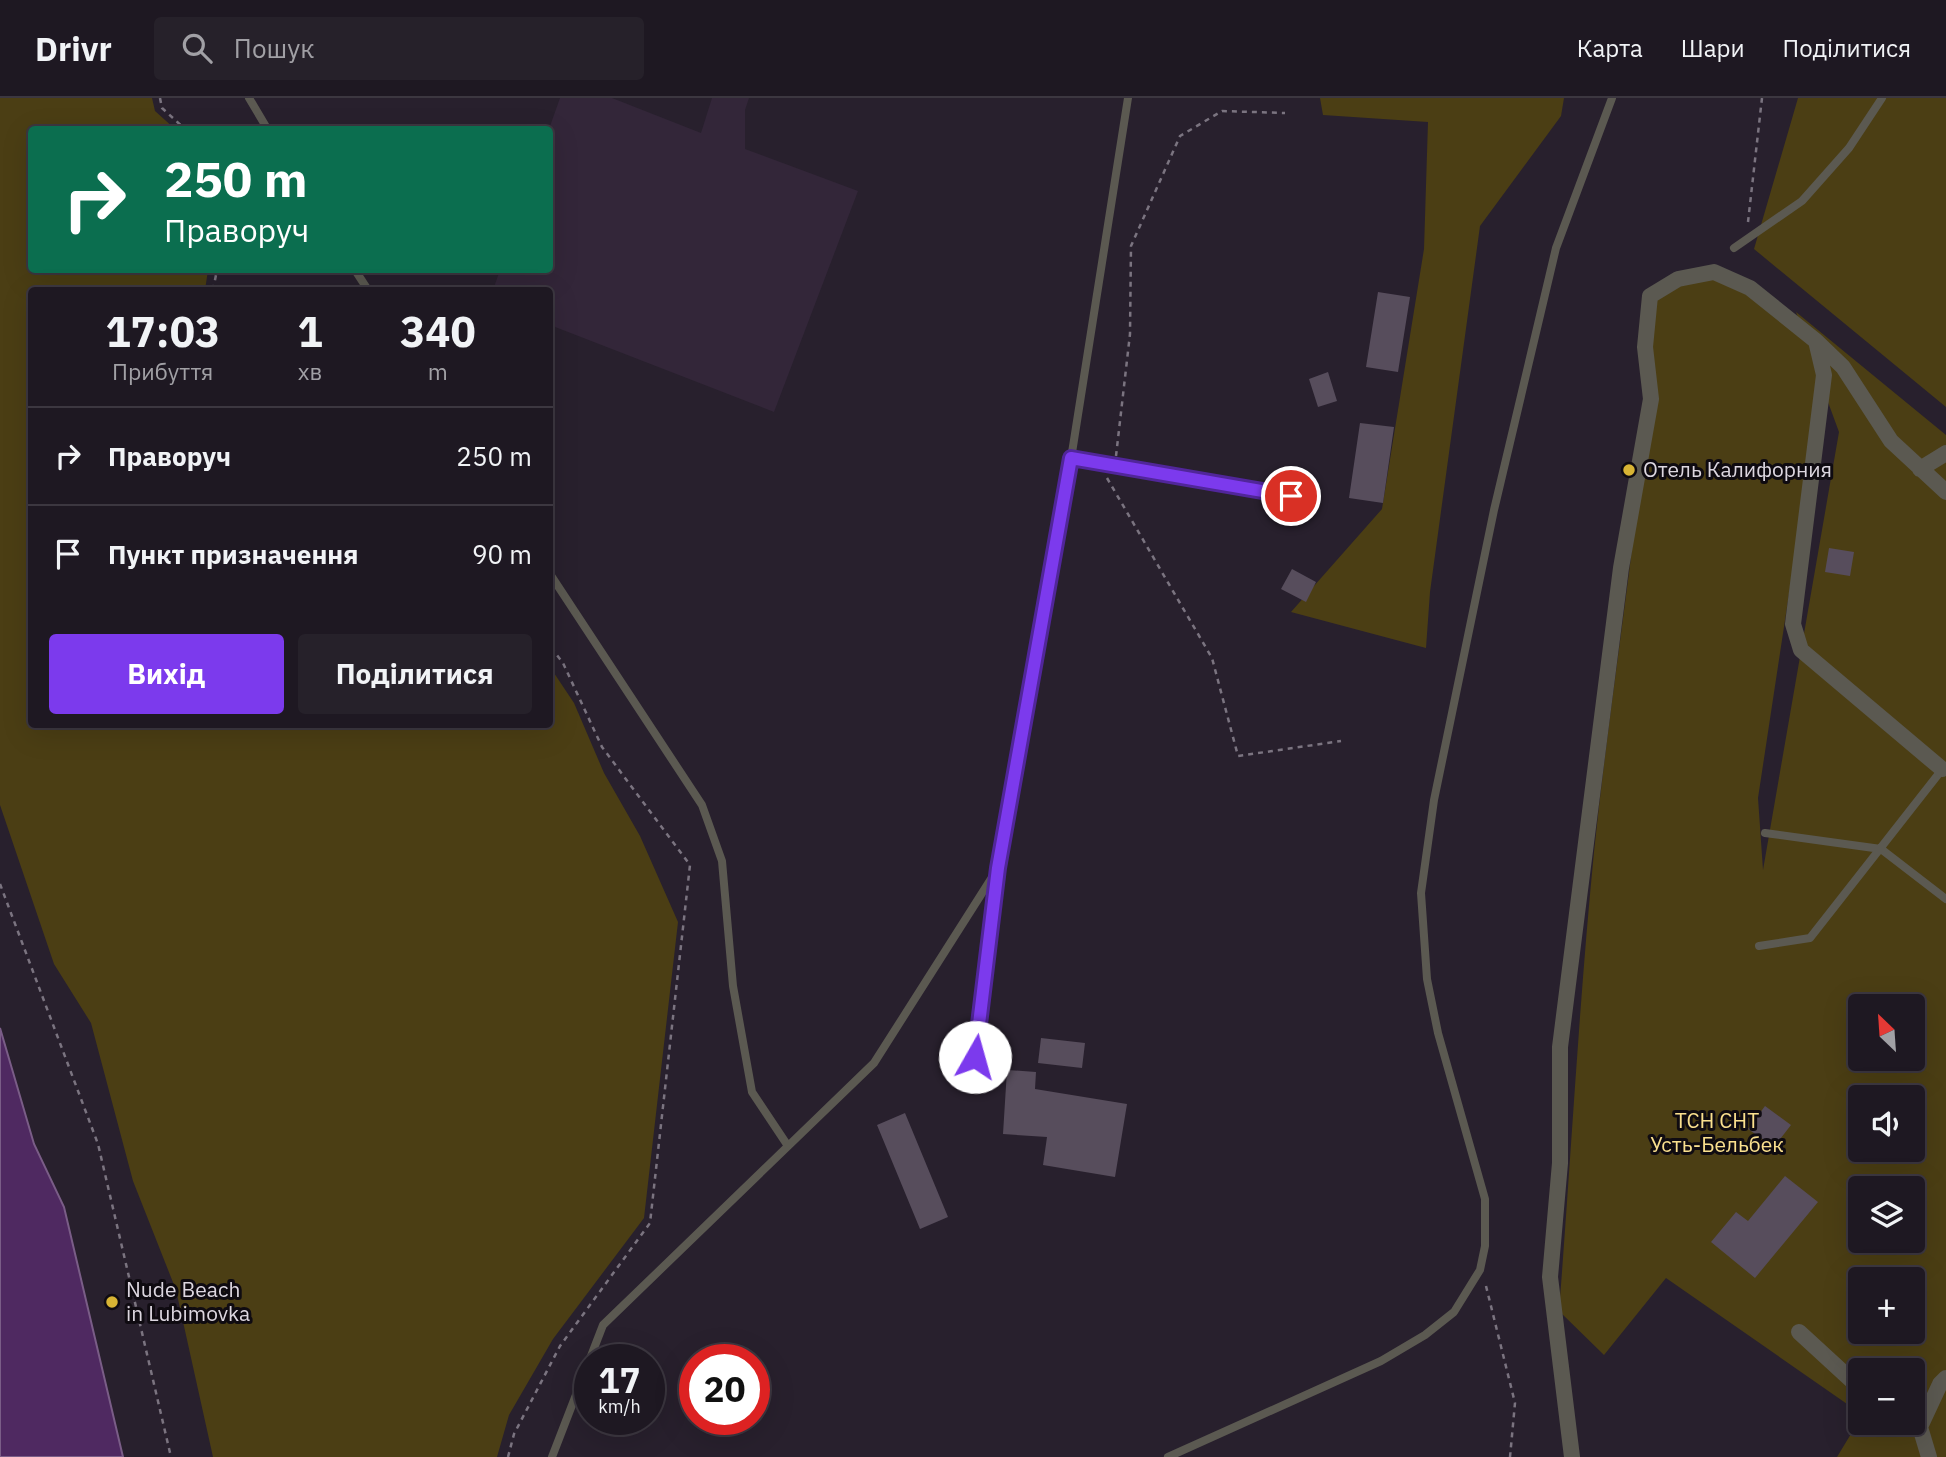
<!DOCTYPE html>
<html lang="uk">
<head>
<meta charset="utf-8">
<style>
	:root { --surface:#1e1822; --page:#26212a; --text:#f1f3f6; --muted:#a1a0a5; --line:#3c3740; --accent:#7c3aed }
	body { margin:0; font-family:"IBM Plex Sans",sans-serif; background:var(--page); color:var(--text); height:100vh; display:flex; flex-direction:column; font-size:26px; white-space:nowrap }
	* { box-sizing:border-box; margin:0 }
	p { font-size:23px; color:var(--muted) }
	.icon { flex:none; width:38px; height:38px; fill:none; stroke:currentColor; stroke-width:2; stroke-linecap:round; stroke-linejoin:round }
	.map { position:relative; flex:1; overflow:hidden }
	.drawer { position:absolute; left:28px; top:189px; width:525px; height:441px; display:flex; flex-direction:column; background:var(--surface); border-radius:7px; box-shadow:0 7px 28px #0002,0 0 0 2px var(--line) }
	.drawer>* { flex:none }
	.top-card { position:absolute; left:28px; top:28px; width:525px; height:147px; border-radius:7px; box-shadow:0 7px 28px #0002,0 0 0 2px var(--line); background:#0b6e4f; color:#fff; overflow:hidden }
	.needle { width:46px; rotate:335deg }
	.controls { position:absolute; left:1848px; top:896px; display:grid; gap:14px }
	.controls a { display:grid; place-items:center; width:77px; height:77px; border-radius:7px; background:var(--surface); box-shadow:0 7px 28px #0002,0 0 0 2px var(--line); font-size:35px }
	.speed { position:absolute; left:574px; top:1246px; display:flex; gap:14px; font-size:35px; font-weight:700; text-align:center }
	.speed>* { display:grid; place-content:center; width:91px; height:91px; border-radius:50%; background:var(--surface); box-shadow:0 7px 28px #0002,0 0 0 2px var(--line); line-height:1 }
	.speed small { font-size:18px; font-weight:400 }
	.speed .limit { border:10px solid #d22; background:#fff; color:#111 }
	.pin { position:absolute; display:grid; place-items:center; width:60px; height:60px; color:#fff; margin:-30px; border:4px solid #fff; border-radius:50%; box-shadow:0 2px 7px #0007 }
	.me { position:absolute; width:77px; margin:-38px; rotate:7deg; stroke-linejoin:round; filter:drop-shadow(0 0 5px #0008) }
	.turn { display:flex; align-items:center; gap:24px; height:147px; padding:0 21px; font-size:32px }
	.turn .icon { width:91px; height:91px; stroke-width:2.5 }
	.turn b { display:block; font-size:49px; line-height:60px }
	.eta { display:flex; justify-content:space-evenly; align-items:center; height:119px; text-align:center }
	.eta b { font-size:42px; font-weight:700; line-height:49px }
	.primary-button { display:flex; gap:14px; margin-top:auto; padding:14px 21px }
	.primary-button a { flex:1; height:80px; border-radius:7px; background:var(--accent); color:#fff; font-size:28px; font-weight:700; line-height:80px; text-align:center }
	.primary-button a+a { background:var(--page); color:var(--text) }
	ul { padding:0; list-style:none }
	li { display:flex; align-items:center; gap:21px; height:98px; padding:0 21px; border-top:2px solid var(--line) }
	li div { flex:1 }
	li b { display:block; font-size:26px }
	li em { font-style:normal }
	header { display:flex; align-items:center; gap:42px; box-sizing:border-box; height:98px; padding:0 35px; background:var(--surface); border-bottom:2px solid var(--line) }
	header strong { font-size:33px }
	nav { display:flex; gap:38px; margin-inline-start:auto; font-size:24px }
	.search { width:490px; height:63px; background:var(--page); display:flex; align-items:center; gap:18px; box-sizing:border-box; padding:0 24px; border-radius:7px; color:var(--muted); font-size:26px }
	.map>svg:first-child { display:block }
</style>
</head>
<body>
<header>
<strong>Drivr</strong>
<div class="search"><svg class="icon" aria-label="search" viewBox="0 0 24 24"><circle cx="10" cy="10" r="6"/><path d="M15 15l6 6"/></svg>Пошук</div>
<nav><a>Карта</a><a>Шари</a><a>Поділитися</a></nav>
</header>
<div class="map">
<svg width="1946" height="1359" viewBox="0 0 1946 1359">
	<rect width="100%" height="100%" fill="#28202d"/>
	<path fill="#332639" d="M560,0h52l89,35 11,-35h37l-4,12v39l113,42 -84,221 -224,-87v-35h-57l7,-20h50l-1,-141z"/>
	<path fill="#4b3e14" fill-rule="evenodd" d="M0,0h152l3,13 20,18 -143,1v140h176l-3,20h-173v434h518v-57l24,36 30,70 36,63 38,86 -34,296 -91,121 -44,76 -12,42h-284l-37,-167 -43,-109 -42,-158 -37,-59 -54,-159z
		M1320,0h244l-3,18 -81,110 -50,366 -4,56 -135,-36 91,-103 42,-260 4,-127 -105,-7z
		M1798,0h148v309l-192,-158z
		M1712,177l36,16 56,44 -8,-23 150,123v1022h-109l23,-38v4h53v-53h-53v43l-194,-135 -62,77 -45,-44c12,-153 20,-307 35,-459 19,-184 53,-368 61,-553l23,-15zM1821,285l18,49 -76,438 -5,-72zM1860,908h53v53h-53zM1860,999h53v53h-53zM1860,1090h53v53h-53zM1860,1181h53v53h-53z"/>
	<path fill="#4f2961" stroke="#7a5d87" stroke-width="2" d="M0,930l34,116 30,63 59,250h-123z"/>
	<path fill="#574d5c" d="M1378,194l32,5 -12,75 -32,-5z
		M1328,274l9,29 -19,6 -9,-28z
		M1360,325l34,4 -11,76 -34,-5z
		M1829,450l25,4 -4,24 -25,-4z
		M1292,471l24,13 -10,20 -25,-13z
		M1041,940l44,5 -3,25 -44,-5z
		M1007,972l29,2 -1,17 92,15 -12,73 -72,-12 4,-28 -44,-3z
		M1765,1008l26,19 -17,22 -26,-18z
		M905,1015l43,104 -28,12 -43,-104z
		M1785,1078l33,26 -63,76 -44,-36 25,-30 12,9z"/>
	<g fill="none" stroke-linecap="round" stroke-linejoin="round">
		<path stroke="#7b7480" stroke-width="2.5" stroke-dasharray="5 5" stroke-linecap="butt" d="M160,0l2,10 24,22
			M1748,124l14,-124
			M213,192l4,-20
			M1116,358l14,-122 1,-88 49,-110 42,-25 63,2
			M1107,380l105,180 26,98 103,-15
			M0,786l98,260 73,313
			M1486,1188l29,117 -5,54
			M508,1359l6,-23 46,-88 90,-123 40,-358 -88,-118 -39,-84 -13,-17"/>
		<path stroke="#5b5951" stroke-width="8" d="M249,0l19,32
			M1734,150l68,-47 47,-53 33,-50
			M355,172l13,20
			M1071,361l220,37
			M550,476l152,231 20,56 11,125 19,106 36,54
			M1765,735l116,16 65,50
			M1759,848l51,-8 134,-171
			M975,959l23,-185
			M552,1359l51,-132 271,-262 124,-195 73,-409 57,-361
			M1168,1359l213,-96 44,-26 29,-23 26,-42 5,-24v-47l-47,-166 -11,-54 -6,-86 13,-93 60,-290 62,-262 56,-150"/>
		<path stroke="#5b5951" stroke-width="16" d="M1816,243l27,26 48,74 55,51
			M1920,371l26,-16
			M1799,1234l61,56
			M1572,1359l-22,-180 10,-114v-116l61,-479 30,-169 -6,-52 5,-51 28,-17 36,-7 36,16 66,53 8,34 -31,249 8,26 141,119
			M1929,1359l-9,-30 20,-43 6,-6"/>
	</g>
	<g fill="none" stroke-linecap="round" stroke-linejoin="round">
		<defs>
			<path id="route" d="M975,959l23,-189 73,-410 220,38"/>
		</defs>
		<use href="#route" stroke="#51269a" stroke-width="18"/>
		<use href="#route" stroke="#7c3aed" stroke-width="12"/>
	</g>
	<g fill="#d8b434" stroke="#0f0b11" stroke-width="2.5">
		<circle cx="1629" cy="372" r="7"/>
		<circle cx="112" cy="1204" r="7"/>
	</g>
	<g text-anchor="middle" stroke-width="6" stroke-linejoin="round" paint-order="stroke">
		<g font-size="21" fill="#ddd7e0" stroke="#0f0b11" text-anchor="start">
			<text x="1643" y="379">Отель Калифорния</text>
			<text x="126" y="1199">Nude Beach<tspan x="126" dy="24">in Lubimovka</tspan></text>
		</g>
		<g font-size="21" fill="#fae08e" stroke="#0f0b11">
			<text x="1717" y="1030">ТСН СНТ<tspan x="1717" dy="24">Усть-Бельбек</tspan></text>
		</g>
	</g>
</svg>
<div class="controls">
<a><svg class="needle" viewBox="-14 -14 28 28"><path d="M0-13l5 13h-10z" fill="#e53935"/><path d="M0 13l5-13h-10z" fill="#a1a0a5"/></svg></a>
<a><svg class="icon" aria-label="sound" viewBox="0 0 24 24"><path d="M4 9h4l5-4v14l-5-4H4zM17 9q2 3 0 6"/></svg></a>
<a><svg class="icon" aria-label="layers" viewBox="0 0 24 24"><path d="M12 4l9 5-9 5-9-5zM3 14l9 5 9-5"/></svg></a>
<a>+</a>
<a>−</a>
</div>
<div class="speed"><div>17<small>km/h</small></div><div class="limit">20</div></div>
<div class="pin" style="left:1291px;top:398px;background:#d93025"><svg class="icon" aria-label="arrive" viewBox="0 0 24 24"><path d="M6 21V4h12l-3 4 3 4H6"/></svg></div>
<svg class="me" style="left:975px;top:959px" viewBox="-20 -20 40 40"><circle r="19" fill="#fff"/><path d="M0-13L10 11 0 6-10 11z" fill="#7c3aed"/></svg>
<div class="top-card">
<div class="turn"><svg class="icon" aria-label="right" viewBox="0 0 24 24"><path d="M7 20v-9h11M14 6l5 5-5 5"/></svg><div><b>250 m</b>Праворуч</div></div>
</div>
<section class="drawer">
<div class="eta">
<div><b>17:03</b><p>Прибуття</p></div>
<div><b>1</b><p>хв</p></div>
<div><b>340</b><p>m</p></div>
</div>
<ul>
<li><svg class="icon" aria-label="right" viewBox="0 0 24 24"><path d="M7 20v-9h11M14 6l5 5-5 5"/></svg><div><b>Праворуч</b></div><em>250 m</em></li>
<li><svg class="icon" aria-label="arrive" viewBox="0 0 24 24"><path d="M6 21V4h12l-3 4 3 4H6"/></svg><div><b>Пункт призначення</b></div><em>90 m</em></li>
</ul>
<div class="primary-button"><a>Вихід</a><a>Поділитися</a></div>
</section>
</div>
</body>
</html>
